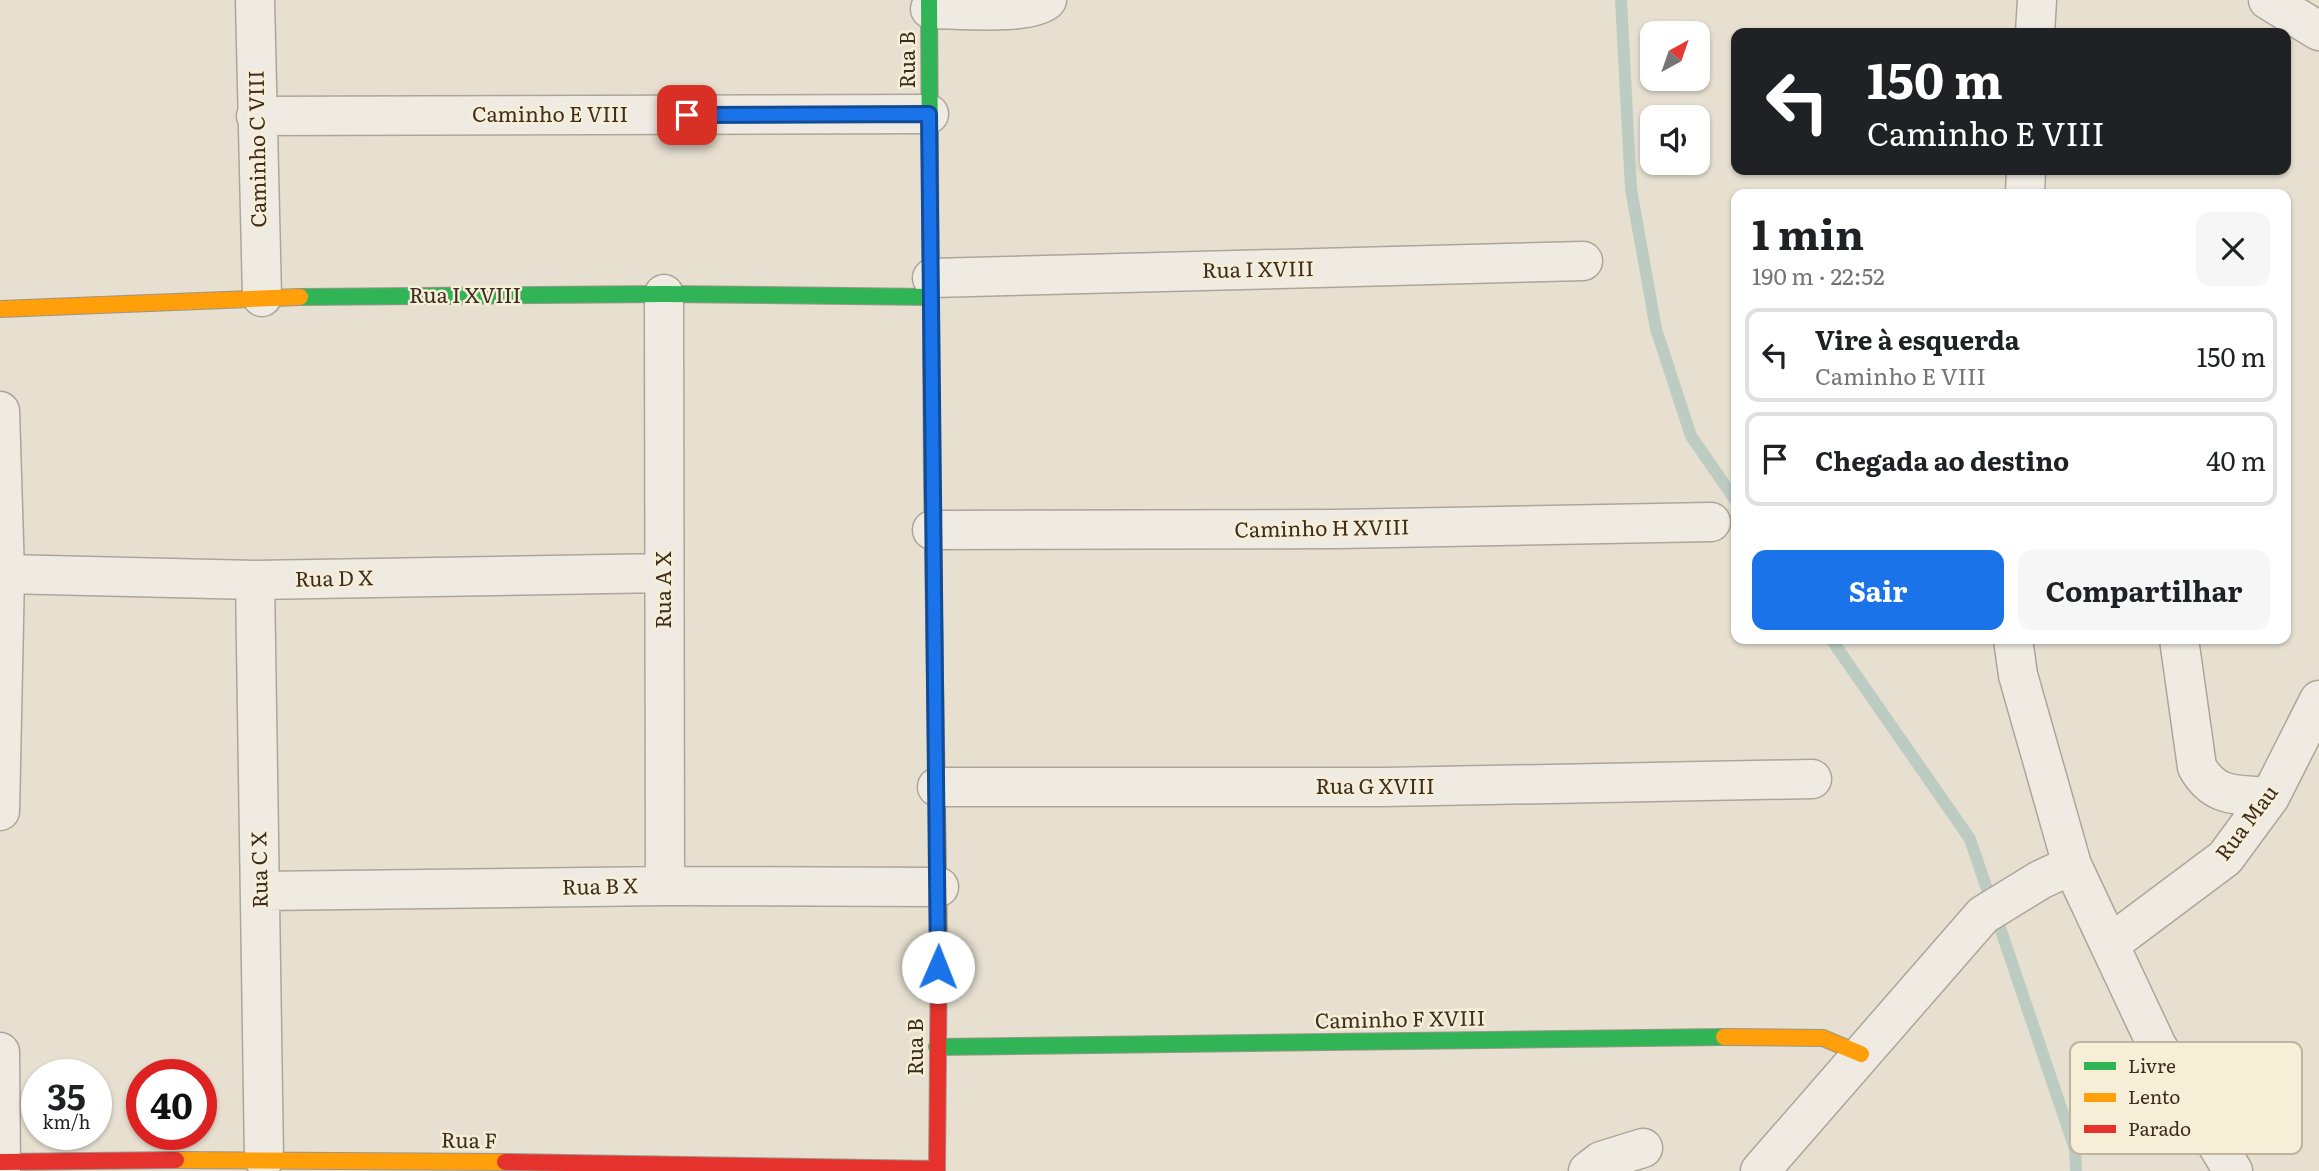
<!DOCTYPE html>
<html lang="pt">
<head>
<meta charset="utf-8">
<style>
	:root { --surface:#fff; --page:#f6f6f6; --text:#202124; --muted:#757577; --line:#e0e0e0; --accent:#1a73e8 }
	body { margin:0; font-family:Literata,serif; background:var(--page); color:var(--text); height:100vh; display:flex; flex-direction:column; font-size:26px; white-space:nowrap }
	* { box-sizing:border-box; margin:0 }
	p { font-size:23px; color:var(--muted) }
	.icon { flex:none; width:38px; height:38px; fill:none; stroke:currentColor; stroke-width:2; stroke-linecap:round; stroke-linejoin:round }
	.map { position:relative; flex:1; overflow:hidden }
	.details { position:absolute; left:1731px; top:189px; width:560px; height:455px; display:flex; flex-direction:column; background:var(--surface); border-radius:14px; box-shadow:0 2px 5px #0004 }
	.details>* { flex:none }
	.banner { position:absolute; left:1731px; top:28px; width:560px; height:147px; border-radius:14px; box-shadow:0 2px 5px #0004; background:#202124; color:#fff; overflow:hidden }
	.needle { width:46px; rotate:40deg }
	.controls { position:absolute; left:1640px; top:21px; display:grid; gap:14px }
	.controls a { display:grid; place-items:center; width:70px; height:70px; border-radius:14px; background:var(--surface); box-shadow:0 2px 5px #0004; font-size:35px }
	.speed { position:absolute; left:21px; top:1059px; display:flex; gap:14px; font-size:35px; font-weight:700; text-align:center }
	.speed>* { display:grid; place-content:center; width:91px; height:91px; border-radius:50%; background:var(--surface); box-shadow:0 2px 5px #0004; line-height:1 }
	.speed small { font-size:18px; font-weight:400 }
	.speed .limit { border:10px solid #d22; background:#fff; color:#111 }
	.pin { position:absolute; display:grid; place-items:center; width:60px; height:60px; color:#fff; margin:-30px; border-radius:14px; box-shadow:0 4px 10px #0006 }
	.me { position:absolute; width:77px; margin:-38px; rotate:1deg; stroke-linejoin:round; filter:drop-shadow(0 0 5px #0008) }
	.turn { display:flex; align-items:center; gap:24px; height:147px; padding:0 21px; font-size:32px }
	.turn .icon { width:91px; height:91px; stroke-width:2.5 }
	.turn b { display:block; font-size:49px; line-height:60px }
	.round { display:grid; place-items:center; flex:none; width:74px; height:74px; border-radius:14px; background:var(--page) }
	.headline { display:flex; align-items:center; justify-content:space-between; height:119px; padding:0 21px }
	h1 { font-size:42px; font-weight:700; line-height:52px }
	.primary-button { display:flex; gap:14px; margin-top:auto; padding:14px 21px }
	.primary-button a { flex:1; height:80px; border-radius:14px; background:var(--accent); color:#fff; font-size:28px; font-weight:700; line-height:80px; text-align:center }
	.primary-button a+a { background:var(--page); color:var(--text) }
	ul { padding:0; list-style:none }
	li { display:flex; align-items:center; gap:21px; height:94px; margin:0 14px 10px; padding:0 7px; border:4px solid var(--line); border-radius:14px }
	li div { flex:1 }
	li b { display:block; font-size:26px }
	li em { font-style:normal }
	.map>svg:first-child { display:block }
</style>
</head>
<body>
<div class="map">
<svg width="2319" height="1171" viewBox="0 0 2319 1171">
	<rect width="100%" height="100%" fill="#e7e0d1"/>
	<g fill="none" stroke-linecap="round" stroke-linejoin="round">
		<path stroke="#bcccc2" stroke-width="12" d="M1621,0l10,189 25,140 35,107 45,65
			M1831,639l139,200 105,310 1,22"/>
		<defs>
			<path id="street" d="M255,0l7,297
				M2268,0l51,31
				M930,9c25,0 101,7 117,-9
				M2035,33l2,-33
				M256,116l673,-2
				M2025,194l1,-24
				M932,278l651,-17
				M664,294l1,592
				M0,411l5,163 -5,237
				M932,530l404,-1 375,-7
				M5,574l250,6 409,-7
				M255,580l9,579
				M2013,639l5,36 54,190 85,181 76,125
				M2179,639l18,128c18,32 40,27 73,30
				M937,787h447l428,-8
				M261,891l404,-5 274,1
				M2110,944l115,-86 45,-61 49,-97
				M0,1052l1,119
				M1588,1171l13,-10 42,-13
				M1760,1171l223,-256 57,-35 32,-15"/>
			<path id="fast" d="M929,0l3,483
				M300,297l364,-3 267,3
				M937,1047l787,-10"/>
			<path id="slow" d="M0,309l300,-12
				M932,483l7,456
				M1724,1037l99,1 38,16
				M176,1160l329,2"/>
			<path id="jam" d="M0,1162l176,-2
				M505,1162l432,7
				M937,1171l2,-232"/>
		</defs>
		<use href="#street" stroke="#ada599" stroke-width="41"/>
		<use href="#fast" stroke="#9c958a" stroke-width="18"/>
		<use href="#slow" stroke="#9c958a" stroke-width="18"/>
		<use href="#jam" stroke="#9c958a" stroke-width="18"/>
		<use href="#street" stroke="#efebe3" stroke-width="38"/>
		<use href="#fast" stroke="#30b455" stroke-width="16"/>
		<use href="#slow" stroke="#ff9f0a" stroke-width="16"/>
		<use href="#jam" stroke="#e5322d" stroke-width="16"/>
	</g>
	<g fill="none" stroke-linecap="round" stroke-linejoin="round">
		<defs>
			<path id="route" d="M687,115l242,-1 9,853"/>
		</defs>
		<use href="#route" stroke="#114b97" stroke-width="18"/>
		<use href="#route" stroke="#1a73e8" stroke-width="12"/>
	</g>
	<g text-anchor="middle" stroke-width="5" stroke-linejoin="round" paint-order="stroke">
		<g font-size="21" fill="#3d2e20" stroke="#f7eed8">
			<text transform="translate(908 60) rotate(-90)" y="7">Rua B</text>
			<text x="550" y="122">Caminho E VIII</text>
			<text transform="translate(258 149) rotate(-91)" y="7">Caminho C VIII</text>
			<text transform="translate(1258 270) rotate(-1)" y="7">Rua I XVIII</text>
			<text x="465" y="303">Rua I XVIII</text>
			<text transform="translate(1322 529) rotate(-1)" y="7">Caminho H XVIII</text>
			<text transform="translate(334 579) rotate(-1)" y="7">Rua D X</text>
			<text transform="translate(664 590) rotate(-90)" y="7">Rua A X</text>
			<text x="1375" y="794">Rua G XVIII</text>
			<text transform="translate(2247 823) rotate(-53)" y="7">Rua Mau</text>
			<text transform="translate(260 870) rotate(-91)" y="7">Rua C X</text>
			<text transform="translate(600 887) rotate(-1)" y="7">Rua B X</text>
			<text transform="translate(1400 1020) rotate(-1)" y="7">Caminho F XVIII</text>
			<text transform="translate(916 1047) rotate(-90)" y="7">Rua B</text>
			<text transform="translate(469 1141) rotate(1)" y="7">Rua F</text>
		</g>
	</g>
	<rect x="2070" y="1042" width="232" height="112" rx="10" fill="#f7eed8" stroke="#bfb4a1" stroke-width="2"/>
	<rect x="2084" y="1062" width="32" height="8" fill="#30b455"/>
	<rect x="2084" y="1093" width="32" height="9" fill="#ff9f0a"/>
	<rect x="2084" y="1125" width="32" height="8" fill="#e5322d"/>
	<g font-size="19" fill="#3d2e20">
		<text x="2128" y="1073">Livre</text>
		<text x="2128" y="1104">Lento</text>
		<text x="2128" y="1136">Parado</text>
	</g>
</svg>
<div class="controls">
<a><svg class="needle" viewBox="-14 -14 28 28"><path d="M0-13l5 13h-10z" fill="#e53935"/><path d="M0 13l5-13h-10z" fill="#757577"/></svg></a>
<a><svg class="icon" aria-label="sound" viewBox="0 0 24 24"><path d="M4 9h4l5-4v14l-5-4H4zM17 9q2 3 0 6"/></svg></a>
</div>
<div class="speed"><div>35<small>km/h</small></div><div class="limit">40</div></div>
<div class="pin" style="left:687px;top:115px;background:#d93025"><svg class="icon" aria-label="arrive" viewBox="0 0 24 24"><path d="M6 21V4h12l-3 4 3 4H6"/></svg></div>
<svg class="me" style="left:938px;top:967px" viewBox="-20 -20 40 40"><circle r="19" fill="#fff"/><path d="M0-13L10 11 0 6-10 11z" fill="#1a73e8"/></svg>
<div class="banner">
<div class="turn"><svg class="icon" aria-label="left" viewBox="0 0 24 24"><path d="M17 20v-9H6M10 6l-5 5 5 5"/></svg><div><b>150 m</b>Caminho E VIII</div></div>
</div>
<section class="details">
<div class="headline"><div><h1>1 min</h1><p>190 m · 22:52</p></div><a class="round"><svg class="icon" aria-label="close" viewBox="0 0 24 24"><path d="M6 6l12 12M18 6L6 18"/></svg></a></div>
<ul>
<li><svg class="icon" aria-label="left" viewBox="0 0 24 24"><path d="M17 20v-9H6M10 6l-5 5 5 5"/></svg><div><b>Vire à esquerda</b><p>Caminho E VIII</p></div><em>150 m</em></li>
<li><svg class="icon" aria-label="arrive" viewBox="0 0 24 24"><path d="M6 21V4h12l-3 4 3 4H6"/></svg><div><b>Chegada ao destino</b></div><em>40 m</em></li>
</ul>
<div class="primary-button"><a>Sair</a><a>Compartilhar</a></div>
</section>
</div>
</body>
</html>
